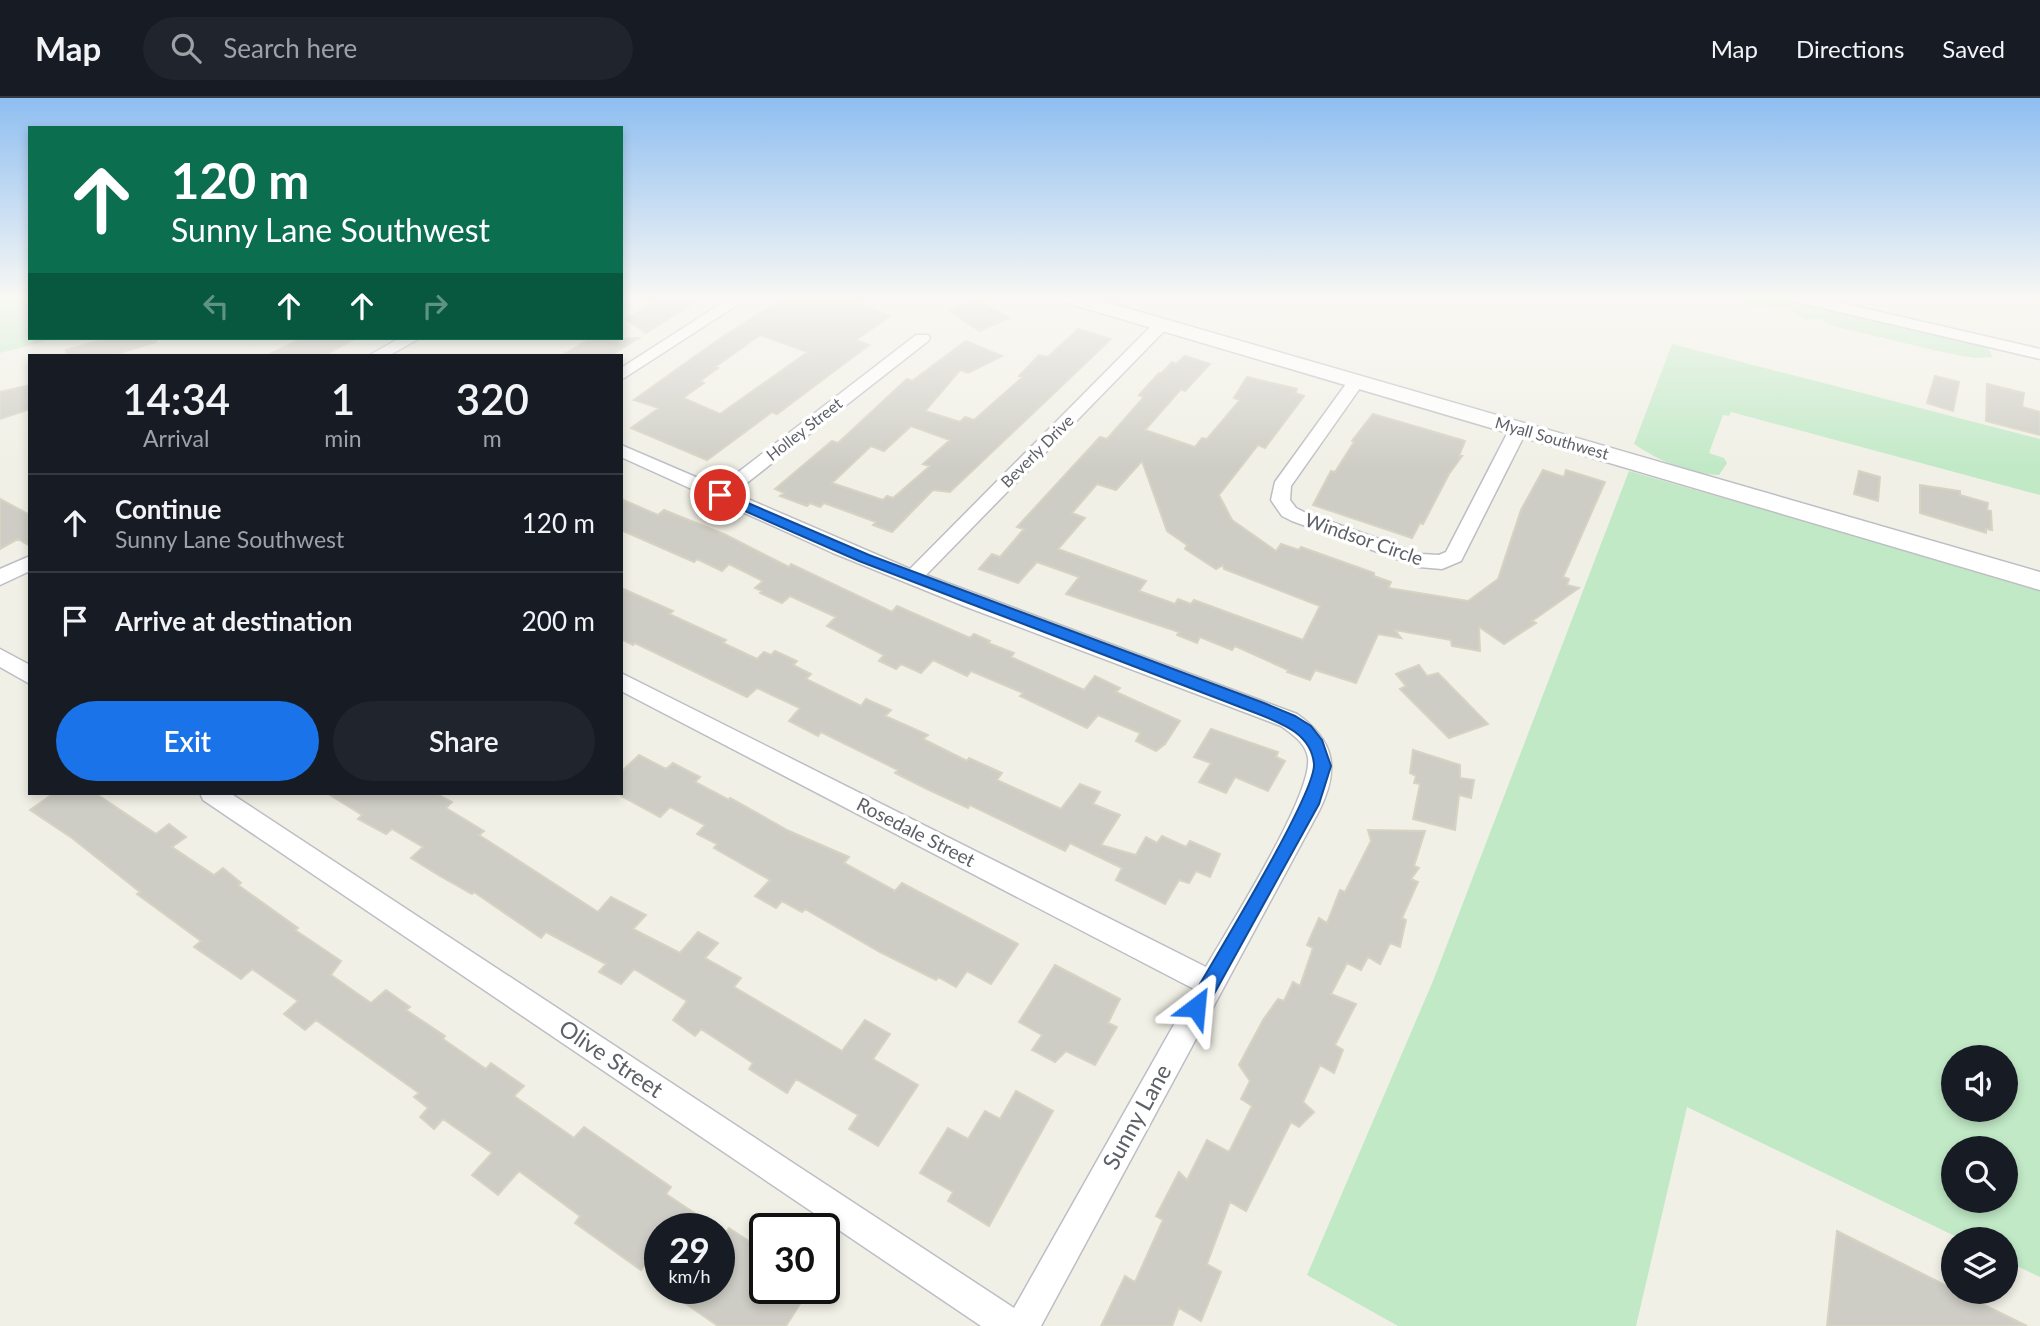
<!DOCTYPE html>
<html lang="en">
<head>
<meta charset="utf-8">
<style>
	:root { --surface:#171b24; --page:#20242c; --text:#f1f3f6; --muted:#9ea1a6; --line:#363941; --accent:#1a73e8 }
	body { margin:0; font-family:Lato,sans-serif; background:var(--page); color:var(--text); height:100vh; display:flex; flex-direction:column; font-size:26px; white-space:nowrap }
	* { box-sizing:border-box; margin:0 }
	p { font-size:23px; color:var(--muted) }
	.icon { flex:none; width:38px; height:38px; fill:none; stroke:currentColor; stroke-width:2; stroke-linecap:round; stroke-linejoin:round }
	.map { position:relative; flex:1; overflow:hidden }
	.drawer { position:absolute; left:28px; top:256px; width:595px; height:441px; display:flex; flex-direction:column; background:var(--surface); border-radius:0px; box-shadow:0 4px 10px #0003 }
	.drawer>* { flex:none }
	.hud { position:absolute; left:28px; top:28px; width:595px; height:214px; border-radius:0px; box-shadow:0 4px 10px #0003; background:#0b6e4f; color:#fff; overflow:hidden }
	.controls { position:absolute; left:1941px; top:947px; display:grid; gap:14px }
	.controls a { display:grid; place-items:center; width:77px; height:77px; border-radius:50%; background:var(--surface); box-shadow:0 4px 10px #0003; font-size:35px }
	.speed { position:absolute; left:644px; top:1115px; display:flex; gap:14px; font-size:35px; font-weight:700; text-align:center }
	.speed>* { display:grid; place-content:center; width:91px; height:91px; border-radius:50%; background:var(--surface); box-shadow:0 4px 10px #0003; line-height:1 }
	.speed small { font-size:18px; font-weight:400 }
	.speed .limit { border:4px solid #111; border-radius:10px; background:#fff; color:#111 }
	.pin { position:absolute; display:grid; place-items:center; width:60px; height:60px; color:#fff; margin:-30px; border:4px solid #fff; border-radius:50%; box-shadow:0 2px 7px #0007 }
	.me { position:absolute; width:77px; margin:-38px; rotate:29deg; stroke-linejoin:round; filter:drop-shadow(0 0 5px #0008) }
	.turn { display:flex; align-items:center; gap:24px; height:147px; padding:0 28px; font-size:32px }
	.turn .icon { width:91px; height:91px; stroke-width:2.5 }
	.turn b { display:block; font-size:49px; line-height:60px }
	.lanes { display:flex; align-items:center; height:66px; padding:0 28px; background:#0003; justify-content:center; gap:35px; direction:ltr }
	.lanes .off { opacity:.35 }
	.eta { display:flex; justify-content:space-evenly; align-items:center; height:119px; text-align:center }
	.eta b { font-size:42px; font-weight:600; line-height:49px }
	.action { display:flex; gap:14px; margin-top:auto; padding:14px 28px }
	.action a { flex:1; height:80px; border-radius:42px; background:var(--accent); color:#fff; font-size:28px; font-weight:600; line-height:80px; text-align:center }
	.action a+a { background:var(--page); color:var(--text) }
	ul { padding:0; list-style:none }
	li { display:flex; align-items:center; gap:21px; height:98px; padding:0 28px; border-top:2px solid var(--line) }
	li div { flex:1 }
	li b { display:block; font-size:26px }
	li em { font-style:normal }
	header { display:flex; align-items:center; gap:42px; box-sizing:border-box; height:98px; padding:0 35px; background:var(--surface); border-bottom:2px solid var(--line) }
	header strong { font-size:33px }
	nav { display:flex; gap:38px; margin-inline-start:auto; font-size:24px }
	.search { width:490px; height:63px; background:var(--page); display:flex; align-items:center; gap:18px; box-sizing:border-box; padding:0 24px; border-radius:38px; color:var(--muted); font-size:26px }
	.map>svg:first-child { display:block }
</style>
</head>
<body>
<header>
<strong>Map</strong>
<div class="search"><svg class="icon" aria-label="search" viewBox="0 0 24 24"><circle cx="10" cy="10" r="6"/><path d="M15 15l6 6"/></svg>Search here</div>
<nav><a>Map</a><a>Directions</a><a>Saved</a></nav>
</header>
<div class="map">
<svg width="2040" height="1228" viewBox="0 0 2040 1228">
	<rect width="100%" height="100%" fill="#f1f0e6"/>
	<path fill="#c1e9c6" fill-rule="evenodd" d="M0,198h30v42h28l-58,15z
		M1734,198h47l57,17h12l137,34 6,10 -19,1 -32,-6 -113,-27 -9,-6 -14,1 -19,-12 -36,-2z
		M1672,246l368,95v56l-309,-83 -2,4 -6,-1 -14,38 15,5 3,5 -8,12c-32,-1 -59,-14 -85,-31z
		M1629,373l411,118v688l-34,-16v-22h-45l-274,-132 -51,219h-238l-91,-51 126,-294zM1953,959h53v53h-53zM1953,1050h53v52h-53z"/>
	<path fill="#cecdc5" stroke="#d6d3c3" stroke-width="2" fill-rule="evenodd" d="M665,198h40l-59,37 -20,-14z
		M787,198h54l49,20 -34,24 13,5 -92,69 -5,-2 -65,48 -76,-32 28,-20 -25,-8 88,-63zM760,237l48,17 -88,62 -37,-16 21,-15 -4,-2 18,-13 -3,-1z
		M977,201l32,19 -29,13 -31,-20z
		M1078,231l33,10 -161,153 -17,-2 -41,42 -19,-7 3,-3 -52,-19 -4,4 -10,-4 -3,3 -27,-10 4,-3 -9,-4 57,-48 6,2 69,-64 5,2 54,-40 36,15 -34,17 -8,-3 -35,41 35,11 5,-5 9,3 49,-43 -4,-1 20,-21 9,2zM911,328l39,14 -27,24 7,2 -37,32 -6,-2 -4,4 -51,-17 39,-37 13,5z
		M109,240h47v4l-43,13h-46l-1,-5z
		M302,240h54l-31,17h-57z
		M591,240h48l-28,17h-48z
		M1185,258l25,8 -25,27 -4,-2 -36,41 50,17 7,-9 5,1 33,-39 -6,-2 13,-21 50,12 -2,4 9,3 -39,52 -7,-3 -39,50 13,25 44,31 5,-7 18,6 2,-3 73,26v3l17,6 -3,6 80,13 30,-22 23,-69 22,-40 21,7 2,-7 39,12 -42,95 6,2 -2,6 12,3 -47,33 4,2 -32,21 -25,-17 1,24 -28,-5 -1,-6 -56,-10 6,8 -23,-4 -22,49 -41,-13 -5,10 -23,-8 1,-2 -53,-24 -3,4 -32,-13 -3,6 -20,-8 2,-3 -113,-38 13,-17 -42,-15 -19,21 -39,-14 13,-15 8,3 24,-28 -7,-2 83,-90 7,2 37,-42 -5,-2 20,-22 2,1 11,-12 4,2zM1142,363l25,70 20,14 -2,4 31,20 7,-4 1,4 96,37 -17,34 -109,-40 -3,4 -13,-5 -3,5 -36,-13 7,-10 -88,-32 27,-31 -13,-5 25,-29 19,6z
		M1935,278l24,6 -6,29 -26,-8z
		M1987,286l37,9 -2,14 18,5v23l-54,-14z
		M30,287v24l-30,10v-27z
		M1373,316l92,27 -6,15h3l-13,18 -26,50 -3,-1 -8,15 -99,-33 18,-34 4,1 19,-30 -2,-1z
		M1859,373l21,6 -2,24 -24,-7z
		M1920,387l40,6v4l28,8 -1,7 4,1 1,19 -6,-1v4l-66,-20z
		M0,401l30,16v31l-12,-7 -18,10z
		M621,401l37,16 6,-5 62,25 63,32 2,-3 101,48 5,-6 73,32 4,-4 16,7 -2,2 26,10 -3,4 73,33 11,-14 25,12 -4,4 64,29 -15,23 -9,7 -20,-10 4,-8 -42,-18 -11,13 -67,-32 3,-3 -52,-22 -4,5 -34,-16 -12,13 -20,-9 -5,5 -17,-8 5,-6 -57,-29 9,-9 -46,-21 -8,7 -22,-10 2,-2 -7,-3 8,-7 -34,-17 -7,7 -25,-12 -3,3 -73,-32z
		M621,490l52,23 -4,3 57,26 -3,3 34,16 7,-7 7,3 4,-4 22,10 -4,4 18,9 -5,5 55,27 5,-7 25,11 -6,6 43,19 -5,4 44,22 2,-3 33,15 -5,7 64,29 19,-25 20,8 -7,12 27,11 -19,30 35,10 10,-18 11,6 5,-7 24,11 4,-6 30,13 -10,23 -14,-6 -7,12 -10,-3 -14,24 -49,-24 6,-12 -52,-25 -5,8 -95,-46 -2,3 -41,-19 -32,-16 3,-3 -77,-38 -3,4 -29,-15 11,-13 -43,-20 -10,9 -112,-54 -2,2 -12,-6z
		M1419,567l8,11 11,-3 50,51 -39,14 -49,-49 6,-3 -10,-12z
		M1211,631l67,23 -2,5 9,4 -17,30 -33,-14 -9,16 -27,-11 12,-19 -17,-6z
		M1413,652l47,15v13l14,2 -3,18 -12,-3 -4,35 -42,-11 7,-35 -6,-1 2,-7 -6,-3z
		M639,657l27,14 7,-6 27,14 -5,5 34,18 1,-2 59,33 60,26 -5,6 51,28 7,-8 116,61 -27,40 -24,-13 -11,16 -18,-10 -2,3 -56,-28 -75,-43 -3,3 -20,-11 -6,7 -21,-12 15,-16 -56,-32 3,-4 -20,-10 8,-9 -35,-18 -10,10 -39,-21v-24z
		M54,695h41l61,41 13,-10 17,13 -14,10 42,28 9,-7 18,15 -3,2 60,43 -3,2 46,31 -10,14 40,28 15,-13 24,17 -4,3 39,26 -2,3 43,30 5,-6 33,23 -10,10 60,42 10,-11 87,60 -5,7 51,34h-57v17l-19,25 -66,-47 5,-7 -61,-45 -21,24 -26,-20 20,-22 -49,-34 -9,10 -14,-12 8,-9 -14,-11 5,-4 -103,-73 -11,10 -21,-16 14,-13 -46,-32 -11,10 -47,-32 7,-6 -64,-47 3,-2 -68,-54 -42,-28z
		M327,695h108l17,9 -6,6 38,23 -5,4 119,77 13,-15 35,18 -13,14 47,24 18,-21 20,11 -13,15 36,20 -7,9 108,64 23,-31 25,14 -17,25 45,26 -40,61 -29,-17 9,-14 -62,-36 -9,14 -38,-24 4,-6 -52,-34 -6,7 -22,-16 14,-19 -53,-32 -13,15 -22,-12 7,-8 -60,-32 -5,6 -67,-46 -2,2 -32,-18 -29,-18 12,-11 -31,-18 -6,5 -28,-15 4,-4z
		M1368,732l57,1 -11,35 5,2 -8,11 7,3 -16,36 4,2 -6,27 -10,-4 -10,21 -12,-7 -7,13 -14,-7 -16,31 25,10 -21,41 8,5 -9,23 -14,-8 -17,37 11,10 -15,15 -8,-5 -45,89 -16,-9 -23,62 14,8 -20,49 -22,-13 -7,18h-71l24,-50 10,6 28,-62 -7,-4 23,-44 8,8 20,-40 22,12 23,-46 -11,-7 9,-18 -11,-16 24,-45 15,-21 6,2 9,-19 7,4 13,-38 -6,-3 12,-27 8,5 13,-33 5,2 26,-51z
		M1055,867l65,34 -12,24 9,4 -22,38 -29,-14 -11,11 -23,-12 10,-15 -23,-13z
		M1016,993l37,20 -64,115 -41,-25 5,-9 -33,-19 28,-45 20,11 17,-28 15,8z
		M729,1130l35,23 -10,14 11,7v16h45l-24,38h-68l-39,-27 8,-11h32v-46z
		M1837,1133l116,58v3h5l69,34h-200z"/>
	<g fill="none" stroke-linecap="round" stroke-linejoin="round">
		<defs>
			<path id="minor" d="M733,198h18l-130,84v-12z
				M1785,198h26l229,53v10l-247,-58z
				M1162,221l8,5 -2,3 -242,248 371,139c38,27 43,55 22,97l-278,515h-60l-778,-526 -3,-7h30l784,515 180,-319 -573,-298v-18l585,294c22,-39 107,-172 102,-209 -2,-15 -16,-24 -27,-32l-317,-120 -131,-53 -212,-96v-12l98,42 197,-152h12l2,3 -2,3 -194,152 176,76 246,-248z
				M400,240h20l-30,17h-20z
				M1357,278l8,5 -74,105 -1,14 6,8 10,5 115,41 18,1 7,-3 64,-124 9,-5 9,5 -67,133 -19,8 -23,-2 -127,-46 -10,-5 -11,-16 4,-18 76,-105z
				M30,458v15l-30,14v-16z
				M0,551l30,16v19l-30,-17z"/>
			<path id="tertiary" d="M1054,198h31l955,276v18l-983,-290z"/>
		</defs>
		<use href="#minor" stroke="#bdbec5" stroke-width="3"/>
		<use href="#tertiary" stroke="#bdbec5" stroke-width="3"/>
		<use href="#minor" fill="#fff" fill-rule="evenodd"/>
		<use href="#tertiary" fill="#fff" fill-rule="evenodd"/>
	</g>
	<linearGradient id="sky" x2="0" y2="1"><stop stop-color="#8ebef1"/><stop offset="0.54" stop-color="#f9f8f4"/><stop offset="1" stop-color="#f9f8f4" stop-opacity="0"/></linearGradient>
	<rect width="2040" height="370" fill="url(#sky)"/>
	<path fill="#1a73e8" stroke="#114b97" stroke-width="2" d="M720,393l149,64 395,148 31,13 16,10 11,14 9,26 -12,38 -116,210 -7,2 -6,-2 -3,-7 3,-6c21,-37 126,-207 124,-237 -3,-32 -36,-42 -61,-52l-394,-151 -144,-63v-6z"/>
	<g text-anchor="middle" stroke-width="7" stroke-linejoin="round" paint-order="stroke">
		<g font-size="16" fill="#5d6067" stroke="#fff">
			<text transform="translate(804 331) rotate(-38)" y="6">Holley Street</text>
			<text transform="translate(1552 340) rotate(16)" y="6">Myall Southwest</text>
			<text transform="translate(1037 353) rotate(-45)" y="6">Beverly Drive</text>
		</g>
		<g font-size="19" fill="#5d6067" stroke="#fff">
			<text transform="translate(1364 441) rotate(19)" y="7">Windsor Circle</text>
			<text transform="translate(916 734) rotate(27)" y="7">Rosedale Street</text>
		</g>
		<g font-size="23" fill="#5d6067" stroke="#fff">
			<text transform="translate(611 961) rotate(34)" y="8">Olive Street</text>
			<text transform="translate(1137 1019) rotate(-61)" y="8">Sunny Lane</text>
		</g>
	</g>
</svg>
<div class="controls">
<a><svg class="icon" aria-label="sound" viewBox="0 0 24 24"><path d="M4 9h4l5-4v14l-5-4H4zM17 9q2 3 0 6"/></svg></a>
<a><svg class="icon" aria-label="search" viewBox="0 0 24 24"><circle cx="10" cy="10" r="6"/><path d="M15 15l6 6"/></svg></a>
<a><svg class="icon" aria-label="layers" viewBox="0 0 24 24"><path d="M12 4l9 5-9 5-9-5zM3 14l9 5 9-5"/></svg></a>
</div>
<div class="speed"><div>29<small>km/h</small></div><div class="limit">30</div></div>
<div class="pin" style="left:720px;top:397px;background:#d93025"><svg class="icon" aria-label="arrive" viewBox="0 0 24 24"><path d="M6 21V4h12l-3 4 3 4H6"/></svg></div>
<svg class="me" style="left:1196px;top:909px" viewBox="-20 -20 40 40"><path d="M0-17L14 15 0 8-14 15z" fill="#1a73e8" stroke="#fff" stroke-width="4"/></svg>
<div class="hud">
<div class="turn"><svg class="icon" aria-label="ahead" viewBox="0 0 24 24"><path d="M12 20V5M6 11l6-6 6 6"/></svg><div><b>120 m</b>Sunny Lane Southwest</div></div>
<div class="lanes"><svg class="icon off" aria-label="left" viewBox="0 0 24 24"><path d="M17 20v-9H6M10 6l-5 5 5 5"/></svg><svg class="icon" aria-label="ahead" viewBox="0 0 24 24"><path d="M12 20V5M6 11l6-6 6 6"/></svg><svg class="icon" aria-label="ahead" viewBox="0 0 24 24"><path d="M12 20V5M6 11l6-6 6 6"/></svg><svg class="icon off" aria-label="right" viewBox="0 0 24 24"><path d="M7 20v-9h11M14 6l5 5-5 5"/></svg></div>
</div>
<section class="drawer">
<div class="eta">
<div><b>14:34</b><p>Arrival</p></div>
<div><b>1</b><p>min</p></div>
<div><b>320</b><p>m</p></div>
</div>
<ul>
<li><svg class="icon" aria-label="ahead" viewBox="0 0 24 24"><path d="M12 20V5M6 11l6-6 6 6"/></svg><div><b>Continue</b><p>Sunny Lane Southwest</p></div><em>120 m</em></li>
<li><svg class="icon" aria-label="arrive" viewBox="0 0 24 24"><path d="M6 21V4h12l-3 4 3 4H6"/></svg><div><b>Arrive at destination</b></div><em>200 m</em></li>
</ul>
<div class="action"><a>Exit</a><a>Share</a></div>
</section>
</div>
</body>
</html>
